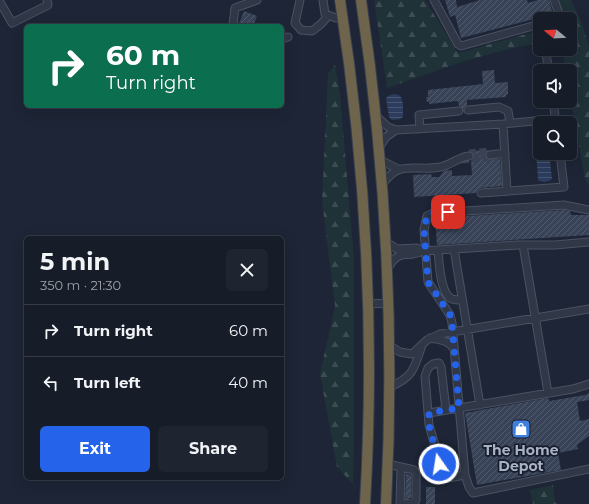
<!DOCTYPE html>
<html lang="en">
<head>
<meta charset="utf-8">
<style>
	:root { --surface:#161c28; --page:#1f2530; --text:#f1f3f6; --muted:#9ea1a8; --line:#353a45; --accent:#2563eb }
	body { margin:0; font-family:Montserrat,sans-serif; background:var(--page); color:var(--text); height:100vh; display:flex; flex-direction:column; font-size:15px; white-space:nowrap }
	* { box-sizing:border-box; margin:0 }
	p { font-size:13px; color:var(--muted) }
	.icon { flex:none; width:22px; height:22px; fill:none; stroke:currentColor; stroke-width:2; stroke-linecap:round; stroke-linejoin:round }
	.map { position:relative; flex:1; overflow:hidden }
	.panel { position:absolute; left:24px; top:236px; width:260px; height:244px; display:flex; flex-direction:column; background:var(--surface); border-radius:6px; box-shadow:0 4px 16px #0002,0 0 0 1px var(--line) }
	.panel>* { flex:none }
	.banner { position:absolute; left:24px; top:24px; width:260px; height:84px; border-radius:6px; box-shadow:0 4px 16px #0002,0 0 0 1px var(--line); background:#0b6e4f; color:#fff; overflow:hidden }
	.needle { width:26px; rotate:288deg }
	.tools { position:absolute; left:533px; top:12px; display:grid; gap:8px }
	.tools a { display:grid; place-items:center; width:44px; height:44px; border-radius:6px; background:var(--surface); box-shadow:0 4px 16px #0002,0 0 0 1px var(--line); font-size:20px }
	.pin { position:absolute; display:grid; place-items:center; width:34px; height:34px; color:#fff; margin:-17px; border-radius:8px; box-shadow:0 2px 6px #0006 }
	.me { position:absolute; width:44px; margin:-22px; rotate:347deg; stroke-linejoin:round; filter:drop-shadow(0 0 3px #0008) }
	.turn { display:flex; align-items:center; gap:14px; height:84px; padding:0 16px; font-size:18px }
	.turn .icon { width:52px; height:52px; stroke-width:2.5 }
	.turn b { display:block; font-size:28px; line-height:34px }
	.round { display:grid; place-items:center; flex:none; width:42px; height:42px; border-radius:6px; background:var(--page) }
	.head { display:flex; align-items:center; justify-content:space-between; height:68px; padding:0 16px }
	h1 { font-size:24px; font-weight:700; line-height:30px }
	.cta { display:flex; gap:8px; margin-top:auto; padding:8px 16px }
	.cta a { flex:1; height:46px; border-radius:6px; background:var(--accent); color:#fff; font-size:16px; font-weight:700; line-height:46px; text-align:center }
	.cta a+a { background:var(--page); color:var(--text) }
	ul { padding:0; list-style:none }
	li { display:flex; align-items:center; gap:12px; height:52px; padding:0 16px; border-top:1px solid var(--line) }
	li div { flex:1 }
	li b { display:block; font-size:15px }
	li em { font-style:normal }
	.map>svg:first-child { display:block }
</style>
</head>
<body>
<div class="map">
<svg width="589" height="504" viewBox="0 0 589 504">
	<defs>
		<pattern id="forest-firs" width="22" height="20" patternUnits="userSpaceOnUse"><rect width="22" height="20" fill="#1f3238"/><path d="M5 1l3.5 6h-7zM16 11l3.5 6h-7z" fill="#3d4d53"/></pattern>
		<pattern id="water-rules" width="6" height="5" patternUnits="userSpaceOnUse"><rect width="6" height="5" fill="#2c3c5e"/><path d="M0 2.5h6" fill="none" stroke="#485674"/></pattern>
		<pattern id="building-hatch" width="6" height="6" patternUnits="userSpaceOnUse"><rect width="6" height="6" fill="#384358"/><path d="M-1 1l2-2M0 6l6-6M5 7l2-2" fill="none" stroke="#525c6e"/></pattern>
	</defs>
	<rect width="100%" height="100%" fill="#1d2536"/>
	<path fill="url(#forest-firs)" d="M374,0h51l33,53 82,-23v13c-53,8 -103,28 -153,45z
		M555,0h16l11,24 7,22v140l-4,-7 -15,-85v-23h-4l-4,-22h8v-30h-8z
		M335,65l5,29 14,165v156l-1,89v-20l-16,-17 -17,-93 15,-68 -13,-105 6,-127z
		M553,485l2,17 2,2h-24l-3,-14z"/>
	<path fill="url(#water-rules)" d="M394,94l5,1 2,2 2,7v13l-3,2 -8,1 -3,-3 -3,-19 2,-2z
		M538,132h2v21h9l3,25 -1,2 -6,2 -6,-1 -1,-2 -3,-42z"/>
	<path fill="url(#building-hatch)" d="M445,0h11l1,7 23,-7h47l1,3 10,-3h11l4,14 -92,24 -6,-23 -5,2z
		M244,11l13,5 -4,10h-9l-4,-2 -1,-1z
		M494,70l1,13 13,-1v12l-2,1v2l-39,3v5l-4,4 -4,-3 -1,-5 -29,3v-2h-2l-1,-5h2v-7l55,-6 -1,-13z
		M489,150l-3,3 -1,2 3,4h12l2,27 -22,2 -3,2 -1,3 -62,4 -1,-22 18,-1 1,3h7l5,-6 8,-1v6l20,-1 -1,-14 3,-3v-2l-4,-5z
		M564,210l6,1 1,4h18v20l-152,10 -2,-27z
		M589,393v7l-12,2 3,19 9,-2v17l-12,9 1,4 -20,4 3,17 -84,15 -12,-72 83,-15 1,3 36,-6z
		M406,474l5,1v23l-6,1z
		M426,487h9v17h-9z"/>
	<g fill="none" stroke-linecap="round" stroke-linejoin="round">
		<path stroke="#394153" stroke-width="7" stroke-dasharray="7 3.5" stroke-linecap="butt" d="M469,153l21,-2
			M462,160l34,-3"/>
		<defs>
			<path id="minor" d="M300,0l-5,23 6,7 11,1 9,-7 7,-8
				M323,0l2,14 11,4 6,-2
				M434,0l24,44 3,2 79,-22
				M554,0l6,16 -3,3
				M0,2l12,21 36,-18 -1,-5
				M235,26l-2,-2 2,-16 22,-8
				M282,39l6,-2
				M545,49l4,22
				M553,101l3,22
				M468,110l31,-3 9,4 2,12
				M376,116l12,11 8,3 107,-6 53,-5
				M503,124l4,67
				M420,129l-1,-14 40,-4
				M379,148l7,-11 10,-7
				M490,155l15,-2
				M380,159l4,3 14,7
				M383,184c16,-25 33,-12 57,-17 11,-2 18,-10 29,-11
				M481,193l83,-6 -4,-34
				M589,210l-25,-5 -131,8 -6,3 -3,14 4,52 22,33 2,8 13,152 4,12 4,6 116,-24
				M386,242l11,7 20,-1 5,3 96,-6h37l34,-3
				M523,245l25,148
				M454,249l26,156
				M438,250c1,11 2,44 14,49 3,1 7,1 10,1
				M388,268c13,-22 19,-8 34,-17
				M369,304l20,-1
				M430,338c10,2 19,2 24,11
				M390,346l10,6 12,2 15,-14 13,-6 149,-25
				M390,387c24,-11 24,-18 32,-42
				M446,410l-5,-43 -2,-4 -6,1 -5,4 -3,8 4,49 7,24 6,30 23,-4
				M429,413l144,-24 16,-5
				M388,464l26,6 2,4v26l-1,2 -10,2
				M400,504l1,-37"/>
			<path id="highway" d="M340,0c26,167 35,335 25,504
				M361,0c25,168 34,334 25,504"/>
		</defs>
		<use href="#minor" stroke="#4b5262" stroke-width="9"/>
		<use href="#highway" stroke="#383f4e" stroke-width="12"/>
		<use href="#minor" stroke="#303747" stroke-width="7"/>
		<use href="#highway" stroke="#6e644c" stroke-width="10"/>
	</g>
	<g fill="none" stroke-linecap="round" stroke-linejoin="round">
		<path stroke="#2563eb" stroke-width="7" stroke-dasharray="0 12.6" d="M439,464l-10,-39v-12l30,-5 -7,-85 -2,-8 -22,-33 -4,-52 3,-14 6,-3 15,-1"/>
	</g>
	<defs>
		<symbol id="shop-square" viewBox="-11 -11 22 22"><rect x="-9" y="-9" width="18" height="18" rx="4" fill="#3f7fe0" stroke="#161d2b"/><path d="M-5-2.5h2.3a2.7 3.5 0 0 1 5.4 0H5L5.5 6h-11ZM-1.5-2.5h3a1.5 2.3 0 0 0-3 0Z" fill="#fff"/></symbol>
	</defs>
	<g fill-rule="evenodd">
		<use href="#shop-square" x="510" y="418" width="22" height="22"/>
	</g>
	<g text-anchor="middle" stroke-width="3.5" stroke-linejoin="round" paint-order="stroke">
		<g font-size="14" font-weight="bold" fill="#a9b1c5" stroke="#161d2b">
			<text x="521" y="455">The Home<tspan x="521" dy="16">Depot</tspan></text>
		</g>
	</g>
</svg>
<div class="tools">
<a><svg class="needle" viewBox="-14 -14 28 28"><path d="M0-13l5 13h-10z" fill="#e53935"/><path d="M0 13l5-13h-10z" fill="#9ea1a8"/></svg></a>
<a><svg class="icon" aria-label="sound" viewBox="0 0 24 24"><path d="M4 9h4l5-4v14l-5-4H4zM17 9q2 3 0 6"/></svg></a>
<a><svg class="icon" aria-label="search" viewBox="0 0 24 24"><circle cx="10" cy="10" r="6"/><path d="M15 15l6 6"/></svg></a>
</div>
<div class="pin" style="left:448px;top:212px;background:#d93025"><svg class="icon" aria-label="arrive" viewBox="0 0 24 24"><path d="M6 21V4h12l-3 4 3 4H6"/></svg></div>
<svg class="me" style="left:439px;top:464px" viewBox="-20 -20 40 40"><circle r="17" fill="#2563eb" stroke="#fff" stroke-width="3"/><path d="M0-11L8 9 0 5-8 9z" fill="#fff"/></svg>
<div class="banner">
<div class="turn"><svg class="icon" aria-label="right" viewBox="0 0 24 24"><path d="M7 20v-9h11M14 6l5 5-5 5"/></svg><div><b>60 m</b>Turn right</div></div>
</div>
<section class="panel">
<div class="head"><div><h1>5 min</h1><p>350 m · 21:30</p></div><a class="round"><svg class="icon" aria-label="close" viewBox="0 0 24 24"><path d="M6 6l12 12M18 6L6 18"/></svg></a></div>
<ul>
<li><svg class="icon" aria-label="right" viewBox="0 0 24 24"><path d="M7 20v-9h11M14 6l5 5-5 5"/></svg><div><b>Turn right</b></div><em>60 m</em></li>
<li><svg class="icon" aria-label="left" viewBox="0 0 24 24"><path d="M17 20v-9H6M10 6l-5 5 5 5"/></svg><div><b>Turn left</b></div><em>40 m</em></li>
</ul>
<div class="cta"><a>Exit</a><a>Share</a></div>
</section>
</div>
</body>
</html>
